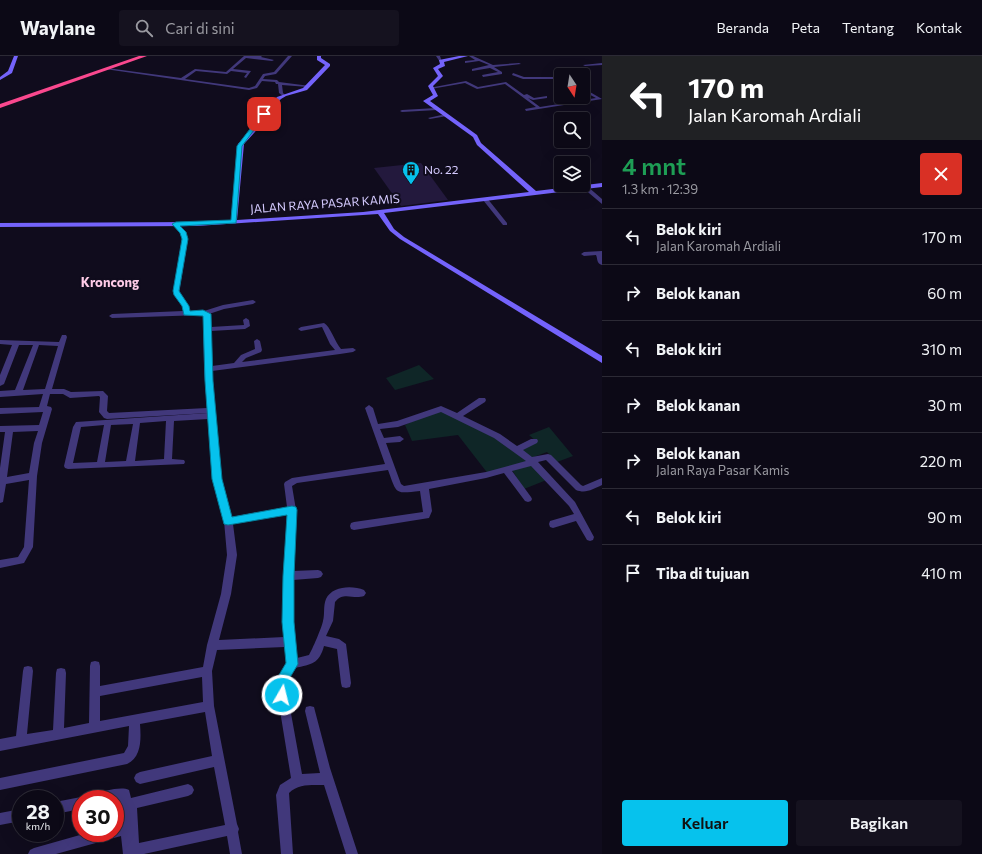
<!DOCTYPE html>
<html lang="id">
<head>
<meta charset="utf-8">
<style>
	:root { --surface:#0c0916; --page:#15121f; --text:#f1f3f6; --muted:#9a9aa1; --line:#2c2a35; --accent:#06c2ed }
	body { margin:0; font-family:Commissioner,sans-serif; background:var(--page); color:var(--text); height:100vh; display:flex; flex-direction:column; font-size:15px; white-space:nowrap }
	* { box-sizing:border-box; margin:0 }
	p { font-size:13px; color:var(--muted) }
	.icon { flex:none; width:22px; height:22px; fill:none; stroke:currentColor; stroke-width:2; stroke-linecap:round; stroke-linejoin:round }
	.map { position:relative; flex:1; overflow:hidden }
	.drawer { display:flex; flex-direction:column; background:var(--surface); width:380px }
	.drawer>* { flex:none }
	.guide { background:#202124; color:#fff; overflow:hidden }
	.needle { width:26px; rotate:168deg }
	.controls { position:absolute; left:554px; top:12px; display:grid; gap:8px }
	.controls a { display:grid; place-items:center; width:36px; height:36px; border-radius:4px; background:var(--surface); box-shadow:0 4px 16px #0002,0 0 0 1px var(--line); font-size:20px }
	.speed { position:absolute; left:12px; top:734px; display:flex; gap:8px; font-size:20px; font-weight:700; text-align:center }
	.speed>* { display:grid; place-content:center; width:52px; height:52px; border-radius:50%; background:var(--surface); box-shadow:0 4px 16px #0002,0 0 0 1px var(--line); line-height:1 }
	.speed small { font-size:10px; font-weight:400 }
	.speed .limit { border:6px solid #d22; background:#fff; color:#111 }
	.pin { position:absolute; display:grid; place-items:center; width:34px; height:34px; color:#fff; margin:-17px; border-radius:8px; box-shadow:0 2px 6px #0006 }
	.me { position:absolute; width:44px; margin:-22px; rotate:8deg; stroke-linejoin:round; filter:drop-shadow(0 0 3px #0008) }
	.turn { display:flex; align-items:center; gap:14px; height:84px; padding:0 20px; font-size:18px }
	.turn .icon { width:52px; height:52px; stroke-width:2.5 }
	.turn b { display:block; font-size:28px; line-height:34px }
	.round { display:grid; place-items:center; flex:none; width:42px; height:42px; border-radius:4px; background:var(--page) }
	.summary { display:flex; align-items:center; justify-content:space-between; height:68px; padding:0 20px }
	h1 { font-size:24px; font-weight:600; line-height:30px; color:#1e9e55 }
	.button { display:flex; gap:8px; margin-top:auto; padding:8px 20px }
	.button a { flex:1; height:46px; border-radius:4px; background:var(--accent); color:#111; font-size:16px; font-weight:600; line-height:46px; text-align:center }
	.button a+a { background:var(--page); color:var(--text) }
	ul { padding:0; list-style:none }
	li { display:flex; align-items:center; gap:12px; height:56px; padding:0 20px; border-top:1px solid var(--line) }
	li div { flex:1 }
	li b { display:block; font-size:15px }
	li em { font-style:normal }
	header { display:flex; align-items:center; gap:24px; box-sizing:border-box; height:56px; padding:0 20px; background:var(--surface); border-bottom:1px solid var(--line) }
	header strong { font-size:19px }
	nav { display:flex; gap:22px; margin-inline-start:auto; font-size:14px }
	.search { width:280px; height:36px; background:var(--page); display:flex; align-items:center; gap:10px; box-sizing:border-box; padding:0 14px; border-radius:4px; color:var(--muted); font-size:15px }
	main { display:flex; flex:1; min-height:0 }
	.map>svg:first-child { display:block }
</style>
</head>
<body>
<header>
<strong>Waylane</strong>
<div class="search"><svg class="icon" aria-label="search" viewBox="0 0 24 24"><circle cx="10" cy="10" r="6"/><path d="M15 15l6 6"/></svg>Cari di sini</div>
<nav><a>Beranda</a><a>Peta</a><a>Tentang</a><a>Kontak</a></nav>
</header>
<main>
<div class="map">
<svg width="602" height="798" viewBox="0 0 602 798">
	<rect width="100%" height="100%" fill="#100c1d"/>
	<path fill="#0f2627" d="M419,309l15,14 -39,11 -9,-12z
		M440,351l81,42 15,-8 -7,-6 20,-8 24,29 -16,6 -10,-10 -16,6 18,21 -25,10 -12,-19 -23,5 -31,-40 -46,6 -7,-16z"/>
	<path fill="#23193d" d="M421,107l27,37 -47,6 -27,-38z"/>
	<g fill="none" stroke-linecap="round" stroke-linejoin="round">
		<path fill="#41387b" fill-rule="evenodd" d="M244,0h18l-1,1 13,3 -2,1 -26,-3 -13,11 18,2 -5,7 -2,-1 3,-4 -16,-2 -4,3 -31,-3 -11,8 64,9 6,-2 8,-12 11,-2 14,-16h4l-16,18 -11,2 -2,3 14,1 2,2 31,4 -2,1 -26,-2 1,8 2,2 -2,1 -4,-3 -1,-9h-2l-1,-2 -13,-1 -5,7 -8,2 -144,-21 2,-1 74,10 14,-9 31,3z
			M436,0h4l2,6h-2z
			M469,0h4l20,9 26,-2 2,1 -27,3 8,5v2l-19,3 -1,-2 16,-3 -8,-4 -18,3v-2l17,-4 -10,-4 -14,2v-2l10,-1z
			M602,7v2l-17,1 -2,-1z
			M513,17l11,4h37v2h-38l-11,-4z
			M466,25l12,6 28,-5 18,13 3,-1 7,4 13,-2v2l-14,2 -5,-2 12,9 56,-9 -13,-7v-3l19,11 -76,12 -1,-2 11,-2 -31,-23 -28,5 -12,-6 -34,6 -2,-1z
			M436,52l1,2 -35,2 -2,-1 2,-1z
			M446,58l2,1 -1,1 -17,3 -2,-1z
			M583,130h4l15,13v5l-19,-16z
			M483,142h4l20,25v2h-4l-20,-25z
			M174,167h4l8,9 2,7 -9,54 9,13 1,5h15l19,-6 30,-5 3,2 -3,2 -29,5 -15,5 1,2 1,11 33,-2 -1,-5 3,-2 3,2 1,6 -5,3 -34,2 1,35 22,-3 7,-8 14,-6 -1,-8 3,-2 3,2 2,9 -1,2 -15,6 -4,4 93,-12 -5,-6 -8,-17 -21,4 -3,-2 3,-2 23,-4c6,3 11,19 17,26l12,-1 3,2 -3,2 -13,2 -128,17 9,108 10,38 56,-10 -3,-23 1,-2 7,-4 93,-14 -20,-56 4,-3 4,3 5,16 19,-3 44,-15 16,7 22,-15h6l1,2 -1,2 -22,14 37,18 17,12 14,-7h6l1,2 -1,2 -14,7 9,7 16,-3 3,1 30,30 2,1 19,-8v7c-9,4 -16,9 -26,5l-30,-30 -8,2 37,40 19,35 -1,3 -3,1 -3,-1 -11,-19 -23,7 -3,-1 -1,-3 1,-3 24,-7 -5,-8 -38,-40 -19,5 19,26 1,2 -1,2 -3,1 -3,-1 -21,-28 -18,5 -57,11 3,22 -3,7 -75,12 -3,-1 -1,-3 1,-3 3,-1 69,-10 -3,-21c-26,3 -23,3 -32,-21l-91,13 -5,3 4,24 -3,61 25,-1 3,1 2,3 -2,3 -3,1 -25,2v42l4,36 12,-3c3,-5 13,-28 14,-34 2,-7 0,-15 3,-22 6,-13 26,-14 38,-9l2,3 -2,3c-11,4 -20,-5 -29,6l-2,19 -7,15 13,3 7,5 5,39 -1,4 -4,1 -4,-1 -1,-4 -4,-34 -13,-3c-5,18 -12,18 -29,22l-9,18 16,88 18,-1 -15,-62 1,-4 4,-1 4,1 1,4 15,57 28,86h-12l-22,-69h-2c-12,0 -24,-1 -33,8l4,61h-12l-5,-59 4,-10 11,-7 -15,-92 3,-11 8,-12 -2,-16 -68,3 -5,21 2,35 23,118 2,5 -1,3 4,22h-12l-3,-18 -83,18h-21l-2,-18 -65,18h-28l2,-4 4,-2 53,-15h28v-8l5,-1 -1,-23 -4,1v-3h-22l2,-4c8,-4 26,-9 34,-5l2,8 57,-14 4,2 2,4 -2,4 -4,2 -51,12 2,35 86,-18 -11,-58 -74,17 -4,-2 -2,-4 2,-4 4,-2 72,-16 -7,-44 -65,12c1,14 2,33 -13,40l-127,26v-12l124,-25 4,-7 1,-20 -129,25v-12l16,-3 7,-65 1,-4 4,-1 4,1 1,4 -6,63 26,-4 3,-57 1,-4 4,-1 4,1 1,4 -2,55 25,-5 1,-57 1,-4 4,-1 4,1 1,4v20l103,-19 4,-22 14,-51 6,-39 -3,-34 -11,-42 -5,-60 -34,2 -2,38 12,1 1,2 -1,2 -116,5 -3,-1 -1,-2 9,-39 3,-5 132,-9 -101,6 -3,-1 -5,-6 1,-15 -1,-1 -29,2 -7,-4h-13l-3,12 4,1 1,2 -10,34 -5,33 -4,71 -9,16 -24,5v-8l18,-3 6,-10 5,-67 -23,4 -3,18 -3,1v-35l5,-36h-5v-6l39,-1 4,-13 -43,2v-6l39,-1 4,-13 -43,3v-6l15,-1 18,-45h-14l-15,39 -4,2v-11l12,-30 -12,-1v-4l59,2 3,-7h4l1,2 -15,52h12l7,3 32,-1 5,5 -1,15 2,2 98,-5 -3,-39 -1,-54 -91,3 -3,-2 3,-2 71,-3 -1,-5 -9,-13 9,-54 -2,-7 -7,-8zM39,289l19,1 -13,43 -22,1zM441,356l53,26 32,23 -40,11 -82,14 -3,-2 -15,-41 14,-1 4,-3 -4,-3 -16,2 -4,-9 18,-2zM166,365l-2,38 -29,2 5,-38zM133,368l-7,37 -21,1 6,-37zM104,369l-7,37 -24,1 8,-36zM38,375l-4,12 -5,30 -22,4 6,-45zM287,458c-2,41 -6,82 -3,123l-65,3 12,-46 6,-39 -4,-31zM202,621l1,25 -103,19v-25z
			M602,195v14c-6,-2 -4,-6 -6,-10l-12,1 -3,-2 3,-2z
			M81,741l4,2h-4v10l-26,5v-12z
			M21,753v12l-21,4v-12z"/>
		<path fill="#7463fb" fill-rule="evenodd" d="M14,0h4l-6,17 -12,7v-3l8,-6z
			M317,0h4v2l9,6v2l-23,24 -21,6 -5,3 -15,16 -11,17 -11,12 -7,76 126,-8 166,-20 -52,-47 -4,-8 -50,-36 10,-6 -5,-9 10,-10 -5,-8 7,-4 -1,-4 20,-4h9l-24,6 1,4 -7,3 5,7 -10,10 5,10 -8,5 47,34 4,8 55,48 66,-8v4l-218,26 10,16 10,8 198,119v7l-202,-124 -10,-8 -12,-17 -181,12 -197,1v-4l197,-1 34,-2 7,-76 13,-14 11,-17 15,-16 26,-9 22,-23 -8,-5z"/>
		<path fill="#fa488e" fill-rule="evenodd" d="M139,0h8l-147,52v-4z"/>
	</g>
	<path fill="#06c2ed" stroke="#047e9a" d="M262,57l4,1 -24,32 -6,77 -56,3 6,6 2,7 -9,52 10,15 1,5 13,-1 8,4 2,67 9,98 10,38 60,-11 4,1 1,3 -3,66v46l4,42 -10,17v14l-2,5 -4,1 -5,-1 -2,-14 4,-11 7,-12 -4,-41 1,-46 4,-61 -59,10 -4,-1 -12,-45 -7,-98 -2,-65 -19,-1 -2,-9 -8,-11 -1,-4 9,-52 -2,-6 -8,-9 4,-2 55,-2 6,-74z"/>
	<defs>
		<symbol id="building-pin" viewBox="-11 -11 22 30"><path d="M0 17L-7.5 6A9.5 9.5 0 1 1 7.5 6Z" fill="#06c2ed" stroke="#100c1d"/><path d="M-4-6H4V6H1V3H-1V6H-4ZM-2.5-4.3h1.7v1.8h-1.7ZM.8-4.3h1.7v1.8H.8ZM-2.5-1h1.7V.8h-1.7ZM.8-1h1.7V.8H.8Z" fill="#111"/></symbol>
	</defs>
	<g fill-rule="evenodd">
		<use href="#building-pin" x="401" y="104" width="20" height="27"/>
	</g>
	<g text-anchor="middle" stroke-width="4" stroke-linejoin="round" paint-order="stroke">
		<g font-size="12" fill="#d4cafe" stroke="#100c1d" text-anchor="start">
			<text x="424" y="118">No. 22</text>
		</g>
		<g font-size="12" fill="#d4cafe" stroke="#100c1d">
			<text transform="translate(325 148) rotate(-4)" y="4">JALAN RAYA PASAR KAMIS</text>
		</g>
		<g font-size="13" font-weight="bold" fill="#fecbe7" stroke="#100c1d">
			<text x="110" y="231">Kroncong</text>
		</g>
	</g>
</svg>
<div class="controls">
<a><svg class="needle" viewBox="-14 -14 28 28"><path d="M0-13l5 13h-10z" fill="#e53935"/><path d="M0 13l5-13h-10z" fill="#9a9aa1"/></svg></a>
<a><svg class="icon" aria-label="search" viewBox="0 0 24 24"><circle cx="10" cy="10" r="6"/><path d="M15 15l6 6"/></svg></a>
<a><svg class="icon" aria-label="layers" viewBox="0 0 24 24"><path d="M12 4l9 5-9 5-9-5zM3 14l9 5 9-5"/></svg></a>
</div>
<div class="speed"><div>28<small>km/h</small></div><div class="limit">30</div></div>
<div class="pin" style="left:264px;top:58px;background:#d93025"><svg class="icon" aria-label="arrive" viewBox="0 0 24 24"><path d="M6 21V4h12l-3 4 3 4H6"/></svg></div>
<svg class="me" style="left:282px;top:639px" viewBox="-20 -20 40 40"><circle r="17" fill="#06c2ed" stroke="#fff" stroke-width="3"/><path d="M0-11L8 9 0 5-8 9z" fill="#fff"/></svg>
</div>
<section class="drawer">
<div class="guide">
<div class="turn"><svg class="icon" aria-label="left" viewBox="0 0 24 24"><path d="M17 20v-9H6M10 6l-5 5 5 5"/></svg><div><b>170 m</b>Jalan Karomah Ardiali</div></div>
</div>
<div class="summary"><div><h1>4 mnt</h1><p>1.3 km · 12:39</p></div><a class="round" style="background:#d93025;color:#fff"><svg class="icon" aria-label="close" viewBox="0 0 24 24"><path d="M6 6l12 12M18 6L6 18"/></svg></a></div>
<ul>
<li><svg class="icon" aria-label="left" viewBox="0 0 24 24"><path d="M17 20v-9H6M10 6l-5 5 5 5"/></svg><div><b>Belok kiri</b><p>Jalan Karomah Ardiali</p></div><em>170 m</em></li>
<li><svg class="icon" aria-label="right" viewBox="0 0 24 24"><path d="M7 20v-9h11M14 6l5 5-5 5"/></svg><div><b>Belok kanan</b></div><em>60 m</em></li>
<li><svg class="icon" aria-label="left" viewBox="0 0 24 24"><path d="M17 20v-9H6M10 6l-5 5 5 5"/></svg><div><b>Belok kiri</b></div><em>310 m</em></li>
<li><svg class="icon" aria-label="right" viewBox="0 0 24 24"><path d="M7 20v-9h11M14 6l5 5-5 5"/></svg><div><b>Belok kanan</b></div><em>30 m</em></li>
<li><svg class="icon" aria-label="right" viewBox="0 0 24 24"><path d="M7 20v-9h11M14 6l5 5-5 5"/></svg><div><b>Belok kanan</b><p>Jalan Raya Pasar Kamis</p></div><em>220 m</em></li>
<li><svg class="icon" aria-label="left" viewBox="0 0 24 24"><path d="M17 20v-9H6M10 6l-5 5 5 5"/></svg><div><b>Belok kiri</b></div><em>90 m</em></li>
<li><svg class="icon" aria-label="arrive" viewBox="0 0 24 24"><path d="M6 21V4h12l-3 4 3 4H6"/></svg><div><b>Tiba di tujuan</b></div><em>410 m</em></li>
</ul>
<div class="button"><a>Keluar</a><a>Bagikan</a></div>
</section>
</main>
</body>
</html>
